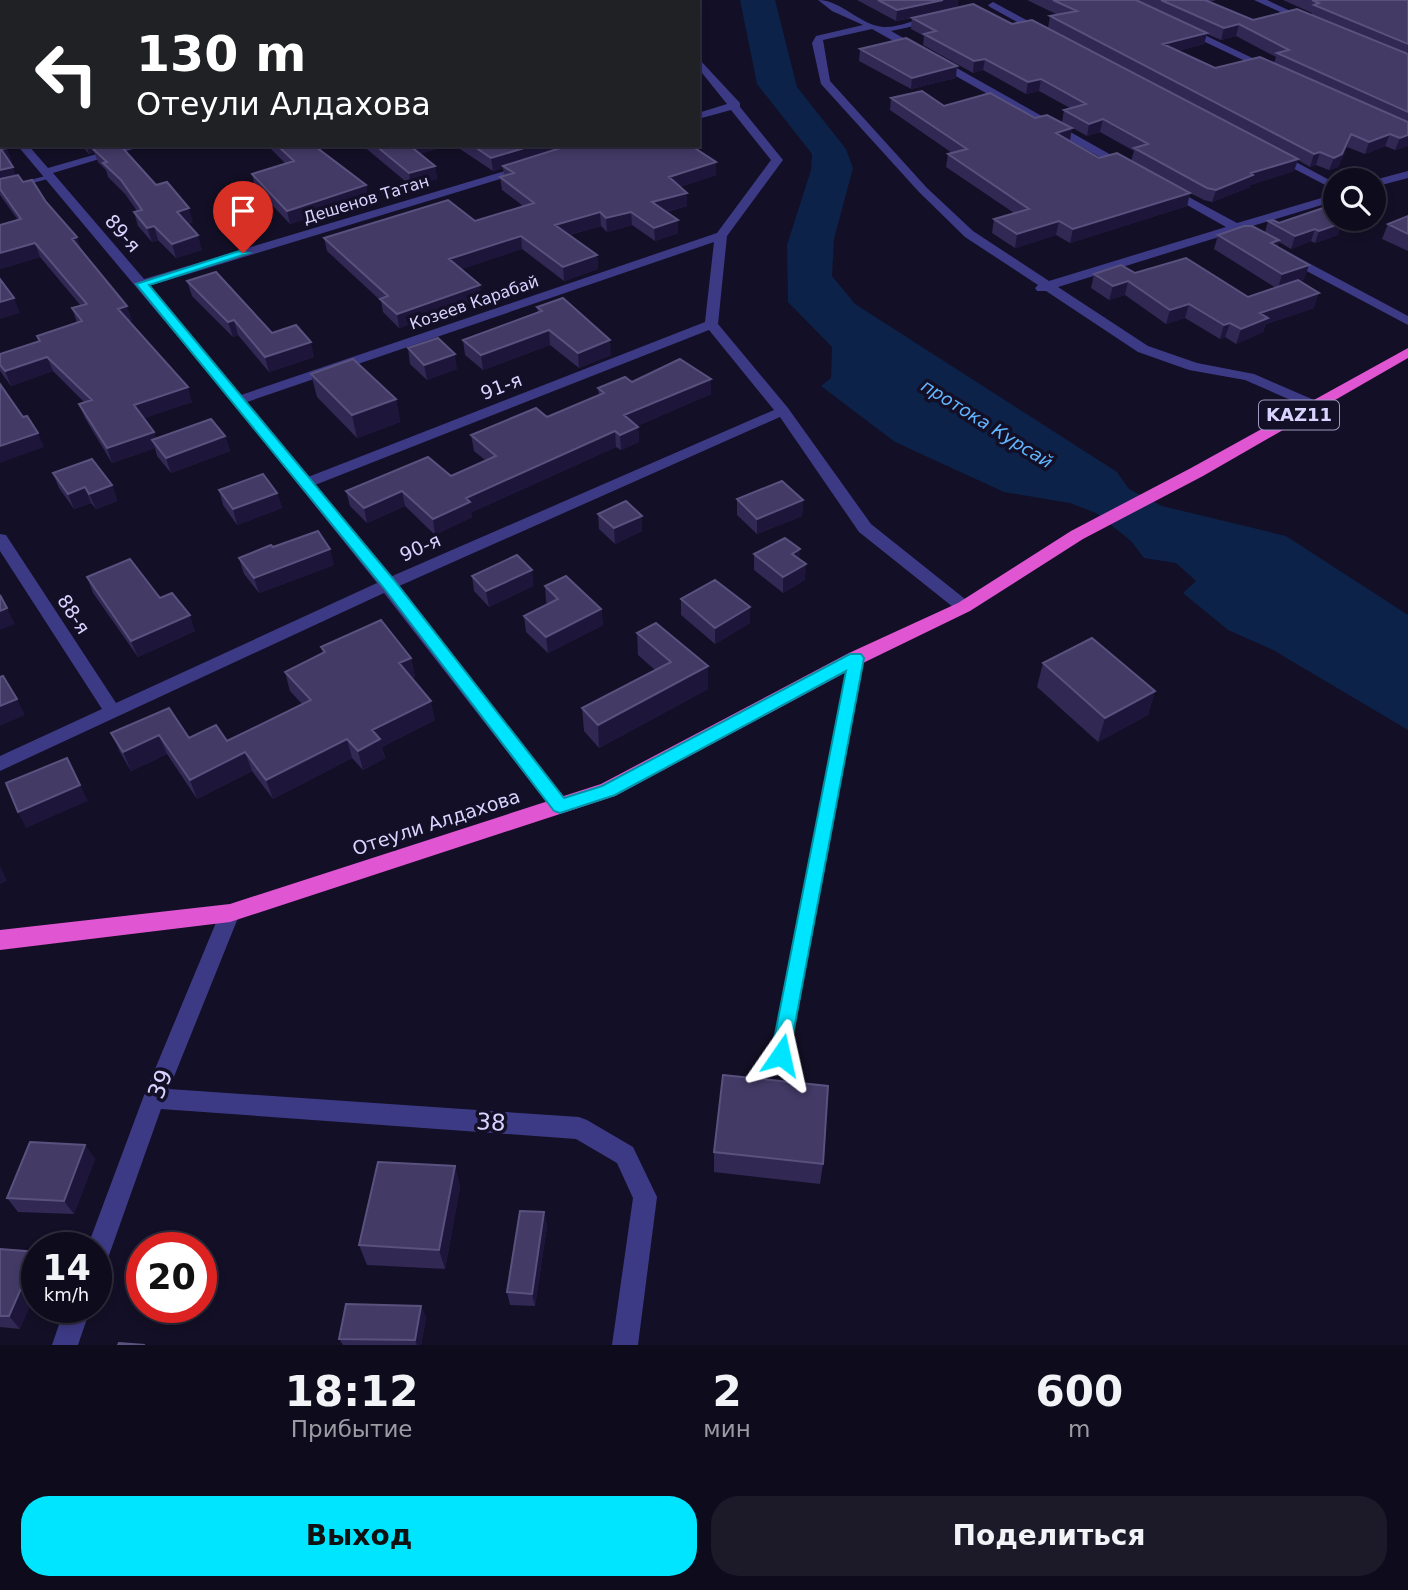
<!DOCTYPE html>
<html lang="ru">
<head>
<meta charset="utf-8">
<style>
	:root { --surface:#0e0b1c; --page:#1c1929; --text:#f1f3f6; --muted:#9b9ba3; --line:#2e2b3b; --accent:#00e5ff }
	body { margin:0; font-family:"DejaVu Sans",sans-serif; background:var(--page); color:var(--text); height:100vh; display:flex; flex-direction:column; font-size:26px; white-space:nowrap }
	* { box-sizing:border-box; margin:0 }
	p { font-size:23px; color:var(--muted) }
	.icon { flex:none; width:38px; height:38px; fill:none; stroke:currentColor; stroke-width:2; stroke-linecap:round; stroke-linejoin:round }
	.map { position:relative; height:1345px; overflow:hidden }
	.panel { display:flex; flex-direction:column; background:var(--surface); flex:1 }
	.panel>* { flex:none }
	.top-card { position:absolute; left:0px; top:0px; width:700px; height:147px; box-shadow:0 4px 10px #0003,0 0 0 2px var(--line); background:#202124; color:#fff; overflow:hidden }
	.controls { position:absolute; left:1323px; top:168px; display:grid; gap:14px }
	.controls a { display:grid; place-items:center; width:63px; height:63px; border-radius:50%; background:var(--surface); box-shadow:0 4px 10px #0003,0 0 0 2px var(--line); font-size:35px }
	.speed { position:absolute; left:21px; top:1232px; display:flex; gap:14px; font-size:35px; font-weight:700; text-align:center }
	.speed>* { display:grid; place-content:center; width:91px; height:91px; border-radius:50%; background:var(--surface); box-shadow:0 4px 10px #0003,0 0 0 2px var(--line); line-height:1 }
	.speed small { font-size:18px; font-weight:400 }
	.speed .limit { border:10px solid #d22; background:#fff; color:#111 }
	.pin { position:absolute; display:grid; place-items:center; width:60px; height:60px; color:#fff; margin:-72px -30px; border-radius:50% 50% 50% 0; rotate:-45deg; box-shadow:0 0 7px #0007 }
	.pin .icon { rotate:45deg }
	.me { position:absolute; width:77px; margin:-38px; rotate:11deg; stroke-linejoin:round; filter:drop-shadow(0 0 5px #0008) }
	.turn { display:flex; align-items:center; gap:24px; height:147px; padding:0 21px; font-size:32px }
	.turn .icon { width:91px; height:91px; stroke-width:2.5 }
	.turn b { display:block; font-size:49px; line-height:60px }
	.eta { display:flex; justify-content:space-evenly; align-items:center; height:119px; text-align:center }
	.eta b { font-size:42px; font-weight:600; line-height:49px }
	.button { display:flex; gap:14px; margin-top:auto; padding:14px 21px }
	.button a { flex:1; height:80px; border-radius:28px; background:var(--accent); color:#111; font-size:28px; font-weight:600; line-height:80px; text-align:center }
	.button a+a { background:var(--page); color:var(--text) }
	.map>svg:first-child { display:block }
</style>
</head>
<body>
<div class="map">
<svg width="1408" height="1345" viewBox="0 0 1408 1345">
	<rect width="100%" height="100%" fill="#130f26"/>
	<path fill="#0c2248" d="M740,0h35l22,87 49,62 7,19 -19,71 -2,37 23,28 262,168 12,17 33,17 124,30 122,79v115l-135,-80 -45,-20 -45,-37 13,-12 -20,-18 -32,-5 -13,-17 -35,-28 -26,-10 -66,-11 -109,-50 -74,-56 10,-8 1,-31 -44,-45 -1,-57 24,-75 1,-16 -55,-70z"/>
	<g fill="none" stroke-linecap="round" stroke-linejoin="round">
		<path fill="#3d3a85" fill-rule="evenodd" d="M49,175l3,2 -1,1 -51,14v-4z
			M856,654l5,4 -73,397 -2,4 -5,2 -5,-2 -2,-4 77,-397z"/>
		<path fill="#3d3a85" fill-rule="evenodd" d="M591,0h12l1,2h-11z
			M818,0c23,0 42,25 65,27 18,1 37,-11 54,-10v4l-46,10 238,134v4h-8l-249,-140 -49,11 7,41 97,107 46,43 76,50 177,-54 -62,-35v-4h8l65,35 98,-29v7l-89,27 15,8v6h-8l-18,-10 -177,55 90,59 49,17 57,11 67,29v6h-10l-66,-29 -56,-10 -51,-18 -92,-61h-9l-2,-3 3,-3 -73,-48 -46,-45 -98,-108 -9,-41 4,-7 47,-11 -31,-14z
			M1254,0h13l45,21 -8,2z
			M993,2l52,28 2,2 -8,2 -49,-27 -2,-2z
			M1182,27h6l87,42 -9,2 -84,-40z
			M698,58l42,45v4l43,53 -56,76 -9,88 70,84 83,116 99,79 2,4 -2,4h-12l-99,-79 -79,-115 -383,170 170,214 3,5 -3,5 -7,2 -7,-2 -169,-218 -384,178v-15l102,-47 -102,-158v-17l6,1 110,168 261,-120 -153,-191 -207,-247h11l20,23 80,-23h18l-93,28 91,106 378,-113h8v4l-381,116 92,109 476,-162 54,-73 -40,-50 -33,9v-6l29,-9 -29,-36zM714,242l-9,80 -397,155 -61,-75zM709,330l65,80 -384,167 -75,-92z
			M0,93h2l-2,7z
			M0,118h2v8h-2z
			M1273,154h8l54,29v7l-62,-32z
			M1408,171v7l-34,9v-7z
			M1288,252l120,64v9l-124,-66 -2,-3z
			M230,905l7,2 3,6 -71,176 410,28 8,3 46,27 24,50 -19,148h-26l21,-147 -16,-35 -41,-24 -415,-30 -53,149 -3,9 -9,3v-22h-9l56,-150 77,-185 3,-6z
			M65,1307h26l-13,38h-26z"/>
		<path fill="#e055d1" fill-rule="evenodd" d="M1408,348v10l-205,118 -120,63 -113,72 -107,52 -248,133 -385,126 -230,28v-20l230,-26 371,-120 248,-131 109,-50 113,-72 120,-63z"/>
	</g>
	<path fill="#312854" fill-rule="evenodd" d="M49,0h326l3,2h-327z
		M434,0h120l3,2h-120z
		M857,0h101l-1,8 55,16 106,41 -70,-37 2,-12 8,-1 -31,-15h189l-7,2 44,18 58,-5 1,-2 -29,-13h125v146l-13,4 -10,-4 -20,8 -18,-7 -9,20 -9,3 -13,-5 -6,2 -12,-7 -4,11 -44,14v2l-38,15 -8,-2 -14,-7 -3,13 -117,37 -14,-8 -41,13 -23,-15 2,-14 20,-6 -68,-46 2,-13 4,-1 -62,-43 1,-12 53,8 126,35 29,17 32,3 3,-10 -34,-19 -13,4 -25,-14 2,-12 6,-2 -31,-17 -13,3 -43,-24 -10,3 -50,-28 1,-9 -13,-7 1,-11 -16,3zM1207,34l14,6 15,-4 40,21 -2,6 -59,5 -37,-17 26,-7z
		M2,13v58l-2,-2v-55z
		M860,49l96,29 -45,11 -52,-28z
		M0,139l12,23h-2l6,14 30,26 86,118 -3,1 63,81 -48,16 10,14 2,7 69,-3 5,15 -59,22 -14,-17 -2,-8 -43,15 -27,-45 -6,-14 5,-2 -31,-31 -42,15 -11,-15v-17l39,-13 -2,-5 40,-13 -5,-15 9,-2 -41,-49 -40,12v-44l18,-5 -18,-25z
		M81,145h39l36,40 37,37 -5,2 14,26 -26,8 -18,-18 -6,2 -14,-16 -4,-14 3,-1 -12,-17 -17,-17 -2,-7 -8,-8 -4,-10 -5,2z
		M267,145h53l2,6 44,34 2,13 -78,26 -35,-37 -3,-13 34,-10z
		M362,145h87l-29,9 15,12 2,13 -26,7z
		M454,145h236l26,30 -36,12 7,19 -21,6 12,8v13l-23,8 -23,-16 -25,7 -6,-6 -32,9 28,20 1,14 -34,12 -42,-32 -61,20 21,30 -83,29 -16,-16 -2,-11 -54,-50 -3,-13 151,-17 48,-15 -21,-16 -2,-13 4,-2 -1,-7 -10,3z
		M1408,216v35l-26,-12 6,-15z
		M1268,221l11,2 74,2 -14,5 -1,5 -23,8 -4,-2 -20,8 -12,-7 -2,5 27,33 -5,1 15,27 -48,16 -3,8 -27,12 -11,-7 -5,2 -35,-21 -19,6 -41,-29 -16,5 -18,-12 3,-14 41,-1 113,24 28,-9 -62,-39 4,-14 47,-3z
		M187,281l85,52 42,24 -45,15 -31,-37 -5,2 -41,-41z
		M537,307l74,48 -32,13 -29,-23 -67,25 -18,-15 -2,-15 75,-28z
		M408,348l49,21 -30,11 -17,-16z
		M311,374l85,25 4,23 -43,16 -40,-41z
		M632,382l79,12 -74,32 1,1 1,15 -18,8 -5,-3 -144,65v5l-37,18 -30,-29 -38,17 -17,-17 -4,-15 105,-15 34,-16 -11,-9 -3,-16 76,-18 52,-22 -1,-7z
		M53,473l59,12 5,16 -21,8 -5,-6 -17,6 -15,-21z
		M219,490l58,3 5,15 -45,17 -14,-20z
		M737,499l66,1 -1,16 -45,18 -20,-19z
		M598,514l44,2v15l-27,13 -16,-15z
		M273,547l61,18 -75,28 -15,-19 -5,-16z
		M754,554l46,5 5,21 -22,13 -29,-23z
		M532,570l1,16 -44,21 -15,-16 -2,-15z
		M87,577l73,21 35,33 -57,26 -45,-64z
		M545,586l56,23 2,16 -55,28 -22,-21 -2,-16 24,-12 -2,-2z
		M681,599l69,8v16l-35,21 -34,-29z
		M637,633l71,33v23l-109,59 -15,-17 -2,-23 73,-38 -17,-15z
		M321,647l90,11 4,19 -3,1 23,42 -53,27 3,11 -22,12 -11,-12 -79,41 -21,-28 -55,28 -30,-45 -36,17 -11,-19 -9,-19 116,8 75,-37 -12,-13 -5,-19 38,-19z
		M1043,663l112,28 -7,24 -50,27 -61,-55z
		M85,1145l10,14 -21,55 -56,-2 -11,-14z
		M714,1152l109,12 -3,20 -106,-12z
		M455,1166l5,21 -15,82 -78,-4 -8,-20z
		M544,1212l3,14 -12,80 -25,-1 -3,-13z
		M0,1249l20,80 -20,-2z
		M421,1306l5,12 -5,27h-78l-4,-6z"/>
	<path fill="#1d163a" d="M0,0h13l-11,2 -2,1z
		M943,0h15l-1,8 -61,13 1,-11z
		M1239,24l-3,12 -15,4 3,-12z
		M1207,33l-3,11 -44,12 3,-12z
		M985,59l-2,11 -10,3 1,-12z
		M957,66l-1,12 -45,11 1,-11z
		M1041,79l-2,12 -13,3 2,-12z
		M1103,119l-3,13 -13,4 2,-12z
		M1072,128l-2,13 -14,-8z
		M1351,134l-4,13 -9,20 -9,3 5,-12z
		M1390,134l-5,12 -20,8 4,-12z
		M1408,135v11l-13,4 5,-12z
		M86,145h27l-20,4 1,3 -5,2z
		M408,145h41l-39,12z
		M534,145h44l-75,21v2l-10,3 -2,-13z
		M7,148l5,14 -6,1 -5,-14z
		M1320,152l-4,13 -6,2 4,-13z
		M1298,159l-4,12 -44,14v2l-38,15 4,-12 35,-17z
		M716,162v13l-47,16v-14z
		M435,166l2,13 -26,7 -2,-13z
		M13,167l5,14 -18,4v-15z
		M366,185l2,13 -78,26 -3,-13z
		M687,193v13l-35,9v-13z
		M1190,193l-3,13 -117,37 3,-14z
		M189,208l4,14 -12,4 -4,-14z
		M600,212l1,14 -45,12 -1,-13z
		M631,212l1,13 -25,7 -1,-14z
		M1342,219h13l-2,6 -14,5 -1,5 -23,8 4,-12z
		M678,220v13l-23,8 -1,-13z
		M1059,221l-3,14 -41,13 2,-14z
		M154,226l4,14 -6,2 -5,-14z
		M1315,229l-4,12 -20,8 4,-13z
		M198,235l4,15 -26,8 -4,-14z
		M521,236l1,13 -71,24 -2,-14z
		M77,237l5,14 -10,-12z
		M1279,240l-4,15 -4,-12z
		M35,243l5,14 -40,12v-16z
		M597,255l1,14 -34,12 -1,-14z
		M1309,265l-5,15 -26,9 4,-15z
		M1128,281l-3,14 -16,5 4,-14z
		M480,285l2,14 -83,29 -2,-14z
		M1319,293l-5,15 -48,16 -3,8 -27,12 5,-15 19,-16z
		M14,298l6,15 -20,6v-17z
		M1189,304l-4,14 -19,6 4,-14z
		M127,306l5,14 -10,3 -4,-14z
		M234,320l4,15 -5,2 -5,-15z
		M1230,323l-5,14 -5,2 4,-14z
		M549,330l1,15 -67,25 -2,-15z
		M610,340l1,15 -32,13 -1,-15z
		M311,342l3,15 -45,15 -4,-15z
		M455,354l2,15 -30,11 -3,-15z
		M47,357l6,14 -42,15 -6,-15z
		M711,379v15l-86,37 -1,-16z
		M188,387l4,15 -52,18 -6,-15z
		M396,399l4,23 -43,16 -5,-23z
		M638,427l1,15 -18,8 -1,-15z
		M615,431l1,16 -144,65v5l-37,18 -2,-16 33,-21z
		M154,432l5,15 -7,-7 3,8 -43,15 -5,-15z
		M38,433l6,14 -44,16v-17z
		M225,436l5,15 -59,22 -5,-15z
		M112,485l5,16 -21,8 -7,-15z
		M85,487l6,16 -17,6 -6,-15z
		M402,491l3,15 -38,17 -3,-15z
		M277,493l5,15 -45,17 -4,-16z
		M803,500l-1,16 -45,18v-15z
		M642,516v15l-27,13 -1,-16z
		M330,549l4,16 -75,28 -5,-15z
		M800,549l-1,16 -7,-11z
		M806,564l-1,16 -22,13v-16z
		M532,570l1,16 -44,21 -3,-16z
		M750,607v16l-35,21v-16z
		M7,608l8,16 -15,6v-19z
		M601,609l2,16 -55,28 -2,-16z
		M190,615l5,16 -57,26 -7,-16z
		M411,658l4,19 -11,5 -5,-19z
		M708,666v23l-109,59 -1,-23z
		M1155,691l-7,24 -50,27 7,-24z
		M17,699l8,16 -25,11v-20z
		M431,701l4,19 -53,27 3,11 -22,12 -5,-19 14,-21z
		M159,735l8,19 -36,17 -8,-19z
		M347,739l5,19 -79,41 -7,-19z
		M245,752l7,19 -55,28 -7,-19z
		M67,758l21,43 -62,27 -8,-16z
		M0,866l7,15 -7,3z
		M85,1145l10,14 -21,55 -10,-13z
		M455,1166l5,21 -15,82 -6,-19z
		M544,1212l3,14 -12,80 -3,-12z
		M37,1252v38l-17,39 -11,-13z
		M421,1306l5,12 -5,27h-4l-2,-5z"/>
	<path fill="#433a66" stroke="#5a527e" stroke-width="2" d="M61,0h314l3,2h-314z
		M451,0h103l3,2h-103z
		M878,0h65l-46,10z
		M1053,0h83l71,33 -44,11 52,24 45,-11 148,65v13l-8,3 -10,-4 -21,8 -18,-8 -9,20 -8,4 -14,-6 -6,2 -264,-138 27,-5z
		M1161,0h44l48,20 44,-11 111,45v58l-131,-59 12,-3 -50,-26 -15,4z
		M1312,0h96v44l-94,-39 5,-2z
		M973,4l39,20 20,-4 266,139 -47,14 2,2 -37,15 -9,-2 -73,-40 14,-4 -45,-25 -14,5 -25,-14 22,-6 -45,-25 -13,3 -43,-23 -11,2 -50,-27 12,-3 -24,-13z
		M1,12l1,1v21l-2,-1z
		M906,38l51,28 -45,12 -52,-29z
		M0,42h2v21l-2,-2z
		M922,91l22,15 46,-13 45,25 12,-3 25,13 -16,5 43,25 18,-5 73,40 -117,36 -14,-8 -42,13 -23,-15 35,-10 -81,-55 19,-5 -76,-51z
		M0,139l2,2v4h3l2,3 -6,1 12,18 -13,3z
		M105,145h15l36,40 11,-3 22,26 -12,4 21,23 -26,9 -18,-18 -7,2 -13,-16 8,-2 -21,-30 -18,-17 4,-1 -14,-13z
		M277,145h43l1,1 -5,1 50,38 -79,26 -35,-37 42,-13z
		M375,145h34l26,21 -26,7z
		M472,145h62l-43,13z
		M570,145h120l26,17 -47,15 18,16 -35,9 26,18 -24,8 -23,-16 -25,6 -6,-6 -45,13 42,30 -34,12 -42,-31 -72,23 31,26 -83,29 -17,-15 8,-3 -64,-58 124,-38 27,21 59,-18 -34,-26 14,-4 -11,-7z
		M18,175l5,7 9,-2 14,22 31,35 -5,2 55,67 -9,3 70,78 -54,18 20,27 -47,16 -28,-44 13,-4 -45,-43 -42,14 -5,-6v-11l40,-13 -3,-5 45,-15 -10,-13 15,-4 -52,-61 -35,10v-28l21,-6 -21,-30v-10z
		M1335,204v15h7l-5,1 5,3 -23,8 -4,-2 -20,7 -27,-15 5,-1 6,3z
		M1408,216v18l-20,-10z
		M1244,226h8l27,14 -8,3 38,22 -27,9 -64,-39z
		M1186,258l62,39 50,-17 21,13 -59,20 8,5 -27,11 -11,-6 -6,2 -35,-21 -19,6 -42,-29 -15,5 -19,-12 27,-9 14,8z
		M216,272l56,61 24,-8 15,17 -46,15 -31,-37 -6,2 -41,-41z
		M0,279l14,19 -14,4z
		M563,298l47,42 -32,13 -29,-23 -68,25 -18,-15 79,-29 -5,-4z
		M438,338l17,16 -31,11 -16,-17z
		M353,359l43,40 -44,16 -41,-41z
		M680,359l31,20 -87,36 14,12 -18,8 -5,-4 -149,67 4,4 -37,17 -31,-28 -38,17 -18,-17 82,-34 23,19 45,-20 -25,-21 65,-27 11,9 57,-24 -6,-5 27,-11 7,5z
		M0,384l23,33 4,-1 11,17 -38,13z
		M211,419l14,17 -59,22 -14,-18z
		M92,459l20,26 -23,9 -4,-7 -17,7 -15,-21z
		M263,474l14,19 -44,16 -14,-19z
		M782,481l21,19 -46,19 -20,-20z
		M626,501l16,15 -28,12 -16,-14z
		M318,531l12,18 -76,29 -15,-20 32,-13 2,2z
		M785,538l15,11 -8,5 14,10 -23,13 -29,-23z
		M517,555l15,15 -46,21 -14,-15z
		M130,559l30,39 12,-5 18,22 -59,26 -44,-64z
		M566,576l35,33 -55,28 -22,-21 34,-17 -13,-13z
		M715,580l35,27 -35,21 -34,-29z
		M0,595l7,13 -7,3z
		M381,620l30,38 -12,5 32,38 -59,29 8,9 -22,12 -11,-12 -81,41 -21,-28 -55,28 -31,-45 -36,17 -12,-19 58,-25 20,30 27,-13 11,16 84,-41 -26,-28 40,-20 -4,-5z
		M656,623l52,43 -110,59 -16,-17 89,-46 -34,-29z
		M1092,638l63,53 -50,27 -62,-55z
		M3,676l14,23 -17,7v-29z
		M67,758l13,27 -62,27 -12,-29z
		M723,1075l105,11 -5,78 -109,-12z
		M30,1142l55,3 -21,56 -57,-3z
		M378,1162l77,4 -16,84 -80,-5z
		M520,1211l24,1 -12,82 -25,-2z
		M0,1249l37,3 -28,64h-9z
		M346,1304l75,2 -6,34 -76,-1z
		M119,1343l26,2h-27z"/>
	<path fill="#00e5ff" stroke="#0095a6" stroke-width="2" d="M239,251l10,2 -100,32 245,295 170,218 38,-12 248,-132h11l3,4 -76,403 -7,3 -7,-3 -3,-6 75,-384 -231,124 -55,18 -6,-2 -171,-224 -247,-303z"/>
	<g text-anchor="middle" stroke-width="7" stroke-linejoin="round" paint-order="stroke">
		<g font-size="16" fill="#d9d4ff" stroke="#130f26">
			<text transform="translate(366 199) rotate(-17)" y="6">Дешенов Татан</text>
			<text transform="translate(474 302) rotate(-19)" y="6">Козеев Карабай</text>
		</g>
		<rect fill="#130f26" stroke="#9e99be" stroke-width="2" x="1259" y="400.5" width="80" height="29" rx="5"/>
		<g font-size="18" font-weight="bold" fill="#d9d4ff">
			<text x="1299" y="421">KAZ11</text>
		</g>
		<g font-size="18" font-style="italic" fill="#62b6ff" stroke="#130f26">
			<text transform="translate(987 424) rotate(32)" y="6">протока Курсай</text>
		</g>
		<g font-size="19" fill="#d9d4ff" stroke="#130f26">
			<text transform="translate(123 233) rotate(49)" y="7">89-я</text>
			<text transform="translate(501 386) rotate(-21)" y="7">91-я</text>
			<text transform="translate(420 547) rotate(-24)" y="7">90-я</text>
			<text transform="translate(74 614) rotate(57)" y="7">88-я</text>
			<text transform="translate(436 822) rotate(-18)" y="7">Отеули Алдахова</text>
		</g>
		<g font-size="23" fill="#d9d4ff" stroke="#130f26">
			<text transform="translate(160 1084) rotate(-68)" y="8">39</text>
			<text transform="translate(491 1122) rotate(4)" y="8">38</text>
		</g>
	</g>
</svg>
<div class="controls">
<a><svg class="icon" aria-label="search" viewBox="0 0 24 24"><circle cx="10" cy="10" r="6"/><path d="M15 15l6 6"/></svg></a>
</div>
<div class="speed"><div>14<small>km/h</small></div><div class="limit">20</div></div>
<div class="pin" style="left:243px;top:253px;background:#d93025"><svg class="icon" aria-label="arrive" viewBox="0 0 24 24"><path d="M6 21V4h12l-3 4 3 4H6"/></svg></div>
<svg class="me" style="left:781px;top:1055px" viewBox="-20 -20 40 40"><path d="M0-17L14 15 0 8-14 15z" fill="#00e5ff" stroke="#fff" stroke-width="4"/></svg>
<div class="top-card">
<div class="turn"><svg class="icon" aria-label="left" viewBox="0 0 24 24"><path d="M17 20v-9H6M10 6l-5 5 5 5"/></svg><div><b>130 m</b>Отеули Алдахова</div></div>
</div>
</div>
<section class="panel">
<div class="eta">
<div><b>18:12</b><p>Прибытие</p></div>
<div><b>2</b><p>мин</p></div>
<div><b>600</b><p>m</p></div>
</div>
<div class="button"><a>Выход</a><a>Поделиться</a></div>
</section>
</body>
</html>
